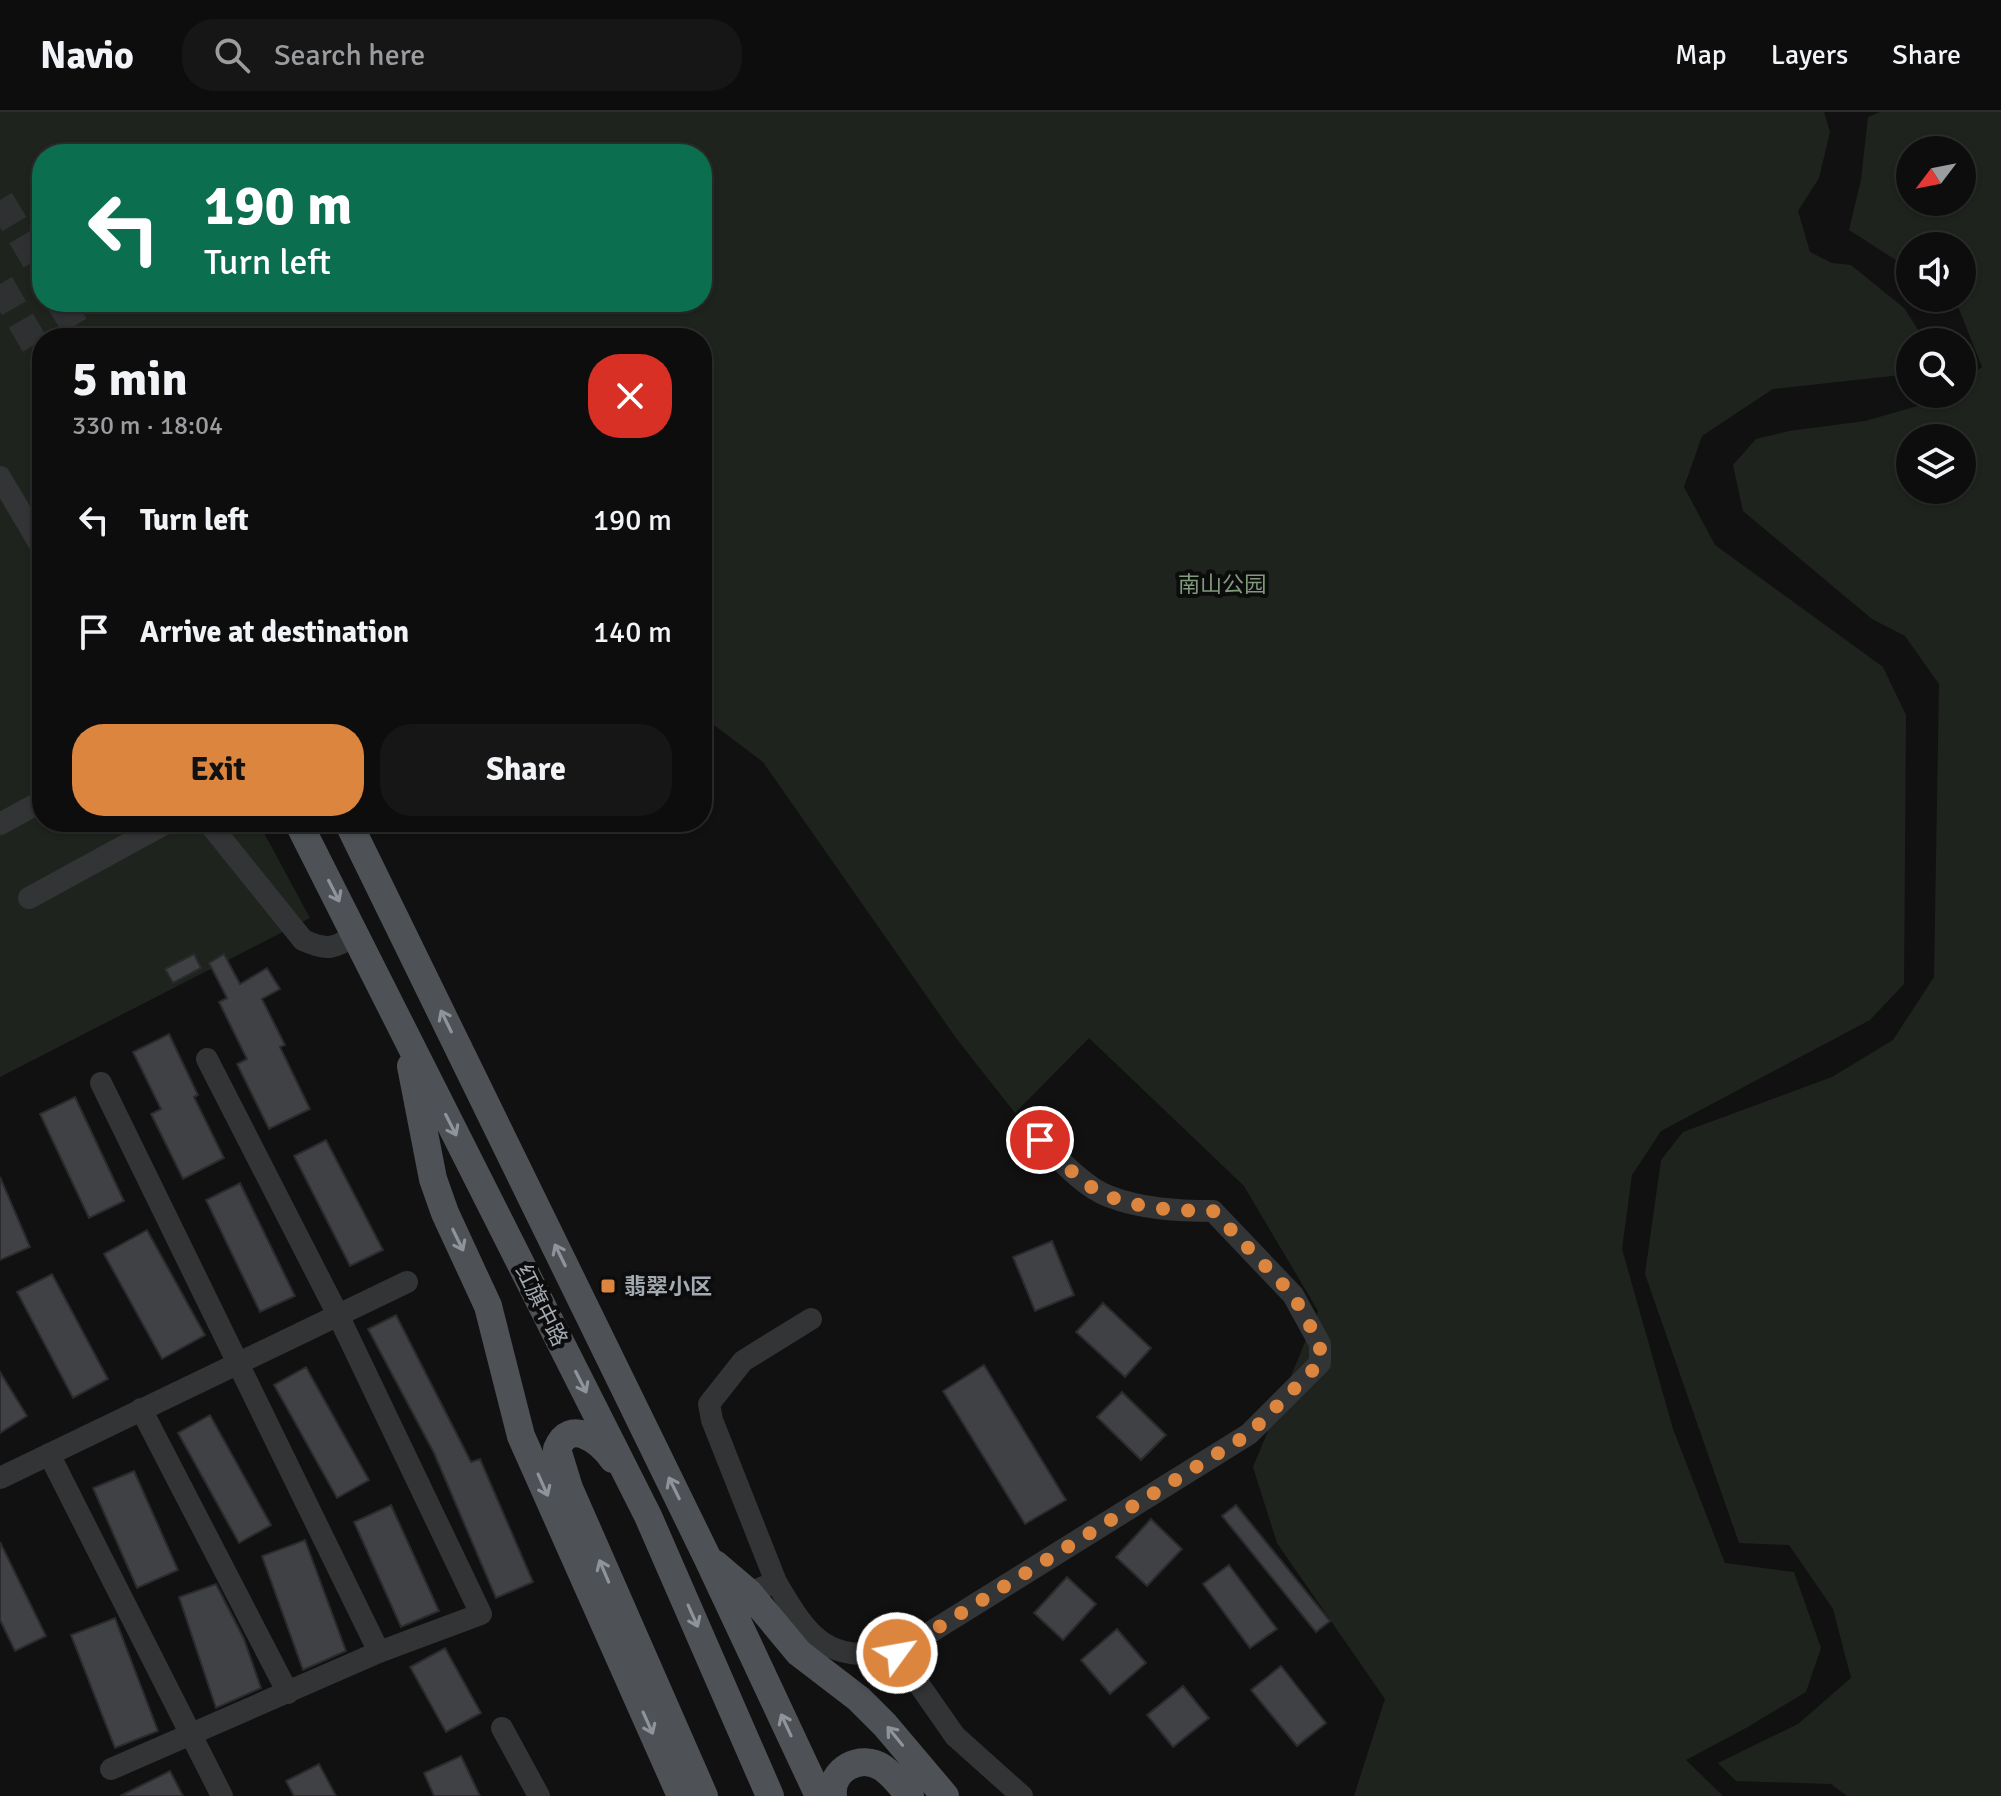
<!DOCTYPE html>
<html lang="en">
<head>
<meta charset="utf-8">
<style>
	:root { --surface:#0d0d0e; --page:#161617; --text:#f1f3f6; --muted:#9a9c9e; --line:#2d2d2e; --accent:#dc853e }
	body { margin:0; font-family:Signika,"Noto Sans SC",sans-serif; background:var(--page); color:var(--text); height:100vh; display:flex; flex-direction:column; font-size:30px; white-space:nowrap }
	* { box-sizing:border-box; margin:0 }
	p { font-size:26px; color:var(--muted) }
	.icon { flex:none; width:44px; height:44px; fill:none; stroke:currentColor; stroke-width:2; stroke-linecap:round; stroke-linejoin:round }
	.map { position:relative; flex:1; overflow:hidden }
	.drawer { position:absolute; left:32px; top:216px; width:680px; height:504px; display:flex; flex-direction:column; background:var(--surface); border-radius:32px; box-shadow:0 2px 6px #0004,0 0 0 2px var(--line) }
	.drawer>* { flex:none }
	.top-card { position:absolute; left:32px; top:32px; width:680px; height:168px; border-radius:32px; box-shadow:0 2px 6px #0004,0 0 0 2px var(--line); background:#0b6e4f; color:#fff; overflow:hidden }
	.needle { width:52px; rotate:238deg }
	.tools { position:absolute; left:1896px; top:24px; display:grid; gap:16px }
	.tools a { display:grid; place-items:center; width:80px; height:80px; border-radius:50%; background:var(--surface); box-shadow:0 2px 6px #0004,0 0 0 2px var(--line); font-size:40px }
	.pin { position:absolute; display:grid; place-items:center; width:68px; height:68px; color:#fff; margin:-34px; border:4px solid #fff; border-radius:50%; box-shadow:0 2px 8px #0007 }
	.me { position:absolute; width:88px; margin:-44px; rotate:58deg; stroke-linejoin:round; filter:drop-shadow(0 0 6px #0008) }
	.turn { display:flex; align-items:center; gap:28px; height:168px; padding:0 40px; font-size:36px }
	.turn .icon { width:104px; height:104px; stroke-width:2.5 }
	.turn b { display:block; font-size:56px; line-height:68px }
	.round { display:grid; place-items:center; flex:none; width:84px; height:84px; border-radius:32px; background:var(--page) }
	.summary { display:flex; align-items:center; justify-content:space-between; height:136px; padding:0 40px }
	h1 { font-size:48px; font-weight:800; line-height:60px }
	.cta { display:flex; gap:16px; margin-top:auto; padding:16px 40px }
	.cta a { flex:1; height:92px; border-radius:32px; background:var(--accent); color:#111; font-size:32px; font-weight:800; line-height:92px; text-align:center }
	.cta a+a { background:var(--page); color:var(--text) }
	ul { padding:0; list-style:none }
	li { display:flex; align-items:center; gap:24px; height:112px; padding:0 40px }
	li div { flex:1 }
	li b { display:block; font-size:30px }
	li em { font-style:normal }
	header { display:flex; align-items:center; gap:48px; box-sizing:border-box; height:112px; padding:0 40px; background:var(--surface); border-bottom:2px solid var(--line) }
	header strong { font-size:38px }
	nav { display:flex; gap:44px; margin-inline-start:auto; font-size:28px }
	.search { width:560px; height:72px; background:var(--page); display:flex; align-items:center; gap:20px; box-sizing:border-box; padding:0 28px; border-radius:32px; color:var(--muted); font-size:30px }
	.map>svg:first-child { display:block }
</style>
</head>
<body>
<header>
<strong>Navio</strong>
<div class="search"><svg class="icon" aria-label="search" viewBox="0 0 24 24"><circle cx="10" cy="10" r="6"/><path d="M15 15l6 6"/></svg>Search here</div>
<nav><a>Map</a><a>Layers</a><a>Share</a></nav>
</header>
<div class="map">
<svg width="2001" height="1684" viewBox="0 0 2001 1684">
	<rect width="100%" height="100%" fill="#111112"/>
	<path fill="#1e241d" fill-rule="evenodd" d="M0,0h1824l6,20 -11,46 -21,33 12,41 22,11 19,2 53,43 22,34h-16v32l-137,15 -71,47 -18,51 31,58 168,122 23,48 -2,269 -34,36 -209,111 -29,44 -10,74 51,180 52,134 69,9 27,76 -15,44 -60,36 -60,32 37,36h-369l31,-97 -108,-156 -24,-76 65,-156 -74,-125 -155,-148 -74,75 -59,-75 -193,-276 -61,-46v-378h-660v484h216l52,96 -310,159zM42,42h660v148h-660z
		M1880,0h121v1684h-154l-16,-12 -95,-3 -18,-18 80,-39 53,-46 -18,-69 -44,-64 -50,-2 -94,-269 16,-114 22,-28 149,-55 61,-37 41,-63 5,-293 -34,-48 -33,-17 -129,-108 -10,-46 23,-26 33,-8 76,-10 77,-22 6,-5h14v-11l20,-16 -25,-63 -9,-6h14v-52h-52v23l-61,-39 12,-50 7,-63zM1910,38h52v52h-52zM1910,326h52v52h-52z"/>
	<path fill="#404145" stroke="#2b2b2d" stroke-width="2" d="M194,842l7,14 -28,15 -8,-14z
		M224,842l16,30 27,-16 13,21 -18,10 23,46 -5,2 30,62 -41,20 -32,-65 10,-5 -28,-57 8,-4 -18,-35z
		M169,922l29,61 -4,2 30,61 -41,21 -32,-65 10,-5 -28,-57z
		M75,985l49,104 -35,17 -49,-104z
		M326,1028l57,110 -33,16 -56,-110z
		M0,1065l30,70 -30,13z
		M240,1071l55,113 -35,16 -54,-112z
		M147,1118l58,105 -43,24 -58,-105z
		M1052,1129l22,54 -39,16 -22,-54z
		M52,1162l56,105 -35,19 -56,-106z
		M1103,1191l48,45 -26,29 -49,-45z
		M396,1203l75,147 9,-3 53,123 -37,16 -62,-145 -66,-124z
		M984,1253l82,135 -41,24 -82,-133z
		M306,1255l63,113 -32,18 -63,-113z
		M0,1260l27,44 -27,17z
		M1122,1280l44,43 -25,25 -44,-43z
		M210,1303l61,110 -32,18 -61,-110z
		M134,1359l44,99 -41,18 -44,-100z
		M391,1393l48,106 -38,16 -47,-105z
		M1236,1393l94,116 -14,11 -94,-116z
		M1151,1407l31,30 -35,37 -31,-29z
		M305,1428l41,111 -43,19 -41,-114z
		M0,1430l46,94 -31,15 -15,-31z
		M1229,1453l48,64 -27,19 -47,-64z
		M1067,1465l29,27 -33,36 -29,-27z
		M216,1472l28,55 17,49 -45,20 -37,-111z
		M115,1506l43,113 -43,17 -44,-113z
		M1117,1517l29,34 -36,31 -29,-34z
		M445,1536l36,65 -35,19 -36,-65z
		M1281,1554l45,57 -29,23 -46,-56z
		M1183,1574l26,32 -36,29 -26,-32z
		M461,1644l19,40h-46l-10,-23z
		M319,1652l17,32h-42l-8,-15z
		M170,1659l13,25h-63z"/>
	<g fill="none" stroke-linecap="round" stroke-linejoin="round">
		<path stroke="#2e3032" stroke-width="28" stroke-dasharray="28 14" stroke-linecap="butt" d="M0,88l42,71
			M0,172l42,73
			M60,190l22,36"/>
		<path stroke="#323436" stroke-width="22" d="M0,365l42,71
			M42,582v2
			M208,710l95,118c24,11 32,9 53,-6
			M0,712l42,-23
			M29,786l139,-76
			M101,971l278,569
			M141,1297l147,284
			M49,1342l173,342
			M0,1366l407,-196
			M776,1470l-64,-162 -3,-16 34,-43 68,-42
			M749,1481l27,-11c34,58 49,79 121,71l352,-219 71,-71v-19l-27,-49 -80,-84c-35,0 -72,-2 -105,-15 -24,-9 -50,-38 -68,-56
			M897,1541l58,83 67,60
			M502,1616l37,68
			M111,1657l268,-117 102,-38 -143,-299 -131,-256"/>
		<path stroke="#4e5155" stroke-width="28" d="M298,710l350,694 122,280
			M348,710l360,737 111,237
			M411,954l22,113 12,34 43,93 33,130 160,360
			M613,1347c-13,-18 -43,-42 -56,-10l12,39 135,308
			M715,1452l34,29 50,60 60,46 26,26 60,71
			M833,1684c-3,-27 28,-43 50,-28 10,7 19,19 27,28"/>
	</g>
	<defs><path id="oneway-shaft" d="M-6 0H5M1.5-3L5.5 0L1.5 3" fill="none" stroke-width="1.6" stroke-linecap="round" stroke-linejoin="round" transform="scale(2)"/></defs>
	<g stroke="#8e949a">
		<use href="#oneway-shaft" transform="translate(334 779) rotate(63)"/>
		<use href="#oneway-shaft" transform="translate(446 909) rotate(-116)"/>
		<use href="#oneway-shaft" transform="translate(451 1013) rotate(63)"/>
		<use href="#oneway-shaft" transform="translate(458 1128) rotate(64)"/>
		<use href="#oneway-shaft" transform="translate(560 1143) rotate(-116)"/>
		<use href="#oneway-shaft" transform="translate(581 1270) rotate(63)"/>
		<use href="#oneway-shaft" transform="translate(543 1373) rotate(66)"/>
		<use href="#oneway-shaft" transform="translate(674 1376) rotate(-116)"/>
		<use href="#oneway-shaft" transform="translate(604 1459) rotate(-113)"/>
		<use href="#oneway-shaft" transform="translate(693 1504) rotate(66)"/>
		<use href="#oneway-shaft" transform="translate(648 1611) rotate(66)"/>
		<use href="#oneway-shaft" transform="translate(786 1613) rotate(-115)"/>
		<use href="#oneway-shaft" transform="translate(895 1624) rotate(-129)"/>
	</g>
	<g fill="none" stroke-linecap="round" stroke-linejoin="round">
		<path stroke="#dc853e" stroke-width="14" stroke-dasharray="0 25.2" d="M897,1541l352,-219 71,-71v-19l-27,-49 -80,-84c-35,0 -72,-2 -105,-15 -24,-9 -50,-38 -68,-56"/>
	</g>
	<rect fill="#dc853e" stroke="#0c0c0d" stroke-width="3" x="600" y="1166" width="16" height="16" rx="4"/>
	<g text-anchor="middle" stroke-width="8" stroke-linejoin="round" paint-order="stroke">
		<g font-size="22" fill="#819a7c" stroke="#0c0c0d">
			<text x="1222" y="480">南山公园</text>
		</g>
		<g font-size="22" font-weight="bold" fill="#a3aab1" stroke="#0c0c0d" text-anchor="start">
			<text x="624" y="1182">翡翠小区</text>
		</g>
		<g font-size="22" fill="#a3aab1" stroke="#0c0c0d">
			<text transform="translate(542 1193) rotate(63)" y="8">红旗中路</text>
		</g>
	</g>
</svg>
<div class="tools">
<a><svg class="needle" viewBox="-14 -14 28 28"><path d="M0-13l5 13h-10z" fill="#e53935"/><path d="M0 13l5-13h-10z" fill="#9a9c9e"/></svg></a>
<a><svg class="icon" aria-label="sound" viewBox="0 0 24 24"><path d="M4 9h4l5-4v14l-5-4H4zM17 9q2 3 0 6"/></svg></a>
<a><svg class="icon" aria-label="search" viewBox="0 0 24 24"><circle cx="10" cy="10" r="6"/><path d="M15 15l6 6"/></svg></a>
<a><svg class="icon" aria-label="layers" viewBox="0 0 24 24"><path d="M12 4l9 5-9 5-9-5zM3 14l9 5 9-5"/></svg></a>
</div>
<div class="pin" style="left:1040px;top:1028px;background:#d93025"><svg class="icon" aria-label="arrive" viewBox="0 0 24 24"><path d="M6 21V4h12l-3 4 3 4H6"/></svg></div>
<svg class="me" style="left:897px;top:1541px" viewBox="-20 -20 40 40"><circle r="17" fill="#dc853e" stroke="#fff" stroke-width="3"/><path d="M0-11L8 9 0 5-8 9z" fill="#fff"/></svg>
<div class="top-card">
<div class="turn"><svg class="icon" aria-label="left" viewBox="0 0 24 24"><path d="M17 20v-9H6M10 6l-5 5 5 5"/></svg><div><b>190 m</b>Turn left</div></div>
</div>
<section class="drawer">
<div class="summary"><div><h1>5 min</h1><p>330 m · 18:04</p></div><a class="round" style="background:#d93025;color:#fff"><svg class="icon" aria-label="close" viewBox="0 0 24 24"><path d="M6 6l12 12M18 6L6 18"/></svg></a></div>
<ul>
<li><svg class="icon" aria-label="left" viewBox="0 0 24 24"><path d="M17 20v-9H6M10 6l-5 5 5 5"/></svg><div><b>Turn left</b></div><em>190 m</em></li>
<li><svg class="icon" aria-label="arrive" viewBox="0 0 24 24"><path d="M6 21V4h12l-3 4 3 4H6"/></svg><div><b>Arrive at destination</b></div><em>140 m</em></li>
</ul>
<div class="cta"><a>Exit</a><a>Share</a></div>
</section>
</div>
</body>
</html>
